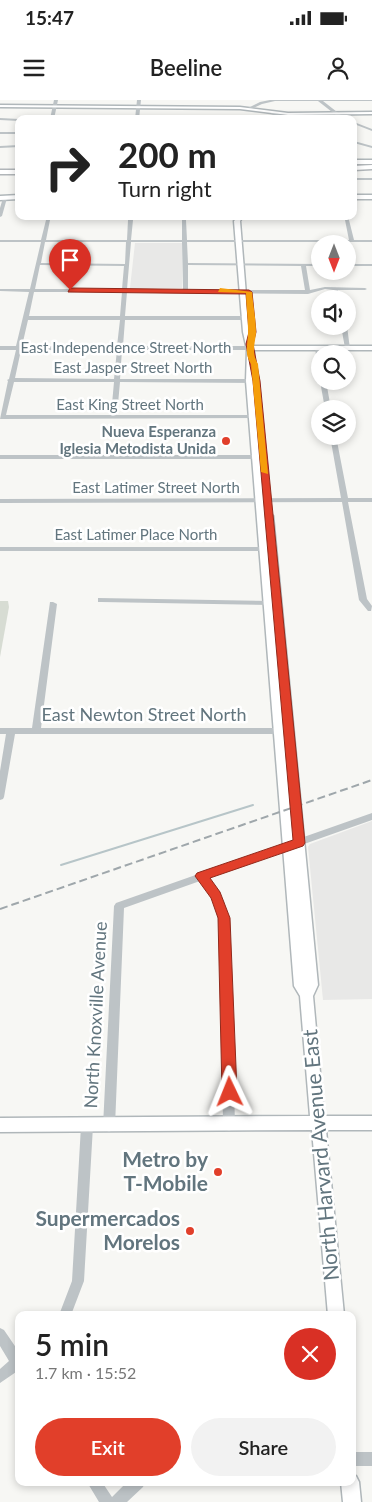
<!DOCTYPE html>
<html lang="en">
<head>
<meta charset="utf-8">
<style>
	:root { --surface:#fff; --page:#f2f2f2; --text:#222; --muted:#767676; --accent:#e13f2a }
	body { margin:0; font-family:Lato,sans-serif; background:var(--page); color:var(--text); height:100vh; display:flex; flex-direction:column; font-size:19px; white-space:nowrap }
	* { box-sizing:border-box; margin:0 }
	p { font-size:16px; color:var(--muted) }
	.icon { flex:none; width:28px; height:28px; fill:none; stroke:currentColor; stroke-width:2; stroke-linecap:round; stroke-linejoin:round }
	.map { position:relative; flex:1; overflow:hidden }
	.panel { position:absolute; left:15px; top:1211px; width:341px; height:175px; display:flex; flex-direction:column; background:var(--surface); border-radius:10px; box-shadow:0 2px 8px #0003 }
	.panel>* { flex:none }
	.top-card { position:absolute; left:15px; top:15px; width:342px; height:105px; border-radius:10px; box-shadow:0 2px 8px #0003; background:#fff; color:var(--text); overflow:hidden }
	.needle { width:32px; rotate:180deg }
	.controls { position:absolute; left:311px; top:135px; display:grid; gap:10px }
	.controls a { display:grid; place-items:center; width:45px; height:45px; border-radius:50%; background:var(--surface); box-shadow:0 2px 8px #0003; font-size:25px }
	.pin { position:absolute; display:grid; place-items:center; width:42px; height:42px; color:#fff; margin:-51px -21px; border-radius:50% 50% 50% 0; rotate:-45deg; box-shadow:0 0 5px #0007 }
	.pin .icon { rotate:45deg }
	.me { position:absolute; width:55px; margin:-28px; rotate:358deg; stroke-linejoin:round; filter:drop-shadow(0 0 4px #0008) }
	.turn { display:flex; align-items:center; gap:18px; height:105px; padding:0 20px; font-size:22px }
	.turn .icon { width:65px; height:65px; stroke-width:2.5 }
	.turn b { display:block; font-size:35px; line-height:42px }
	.round { display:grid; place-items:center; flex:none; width:52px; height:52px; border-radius:26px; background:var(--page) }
	.headline { display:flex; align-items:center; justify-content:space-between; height:85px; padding:0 20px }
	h1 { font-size:30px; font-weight:600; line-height:38px }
	.cta { display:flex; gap:10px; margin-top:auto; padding:10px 20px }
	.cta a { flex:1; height:58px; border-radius:30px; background:var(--accent); color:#fff; font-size:20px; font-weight:600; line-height:58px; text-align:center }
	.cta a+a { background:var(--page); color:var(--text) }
	.status { display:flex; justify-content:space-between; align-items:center; height:35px; padding:0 25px; background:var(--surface); direction:ltr }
	.status svg { height:14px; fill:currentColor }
	header { display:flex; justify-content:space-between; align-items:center; height:65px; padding:0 20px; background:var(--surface); font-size:22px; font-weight:600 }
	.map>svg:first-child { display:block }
</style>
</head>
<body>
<div class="status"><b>15:47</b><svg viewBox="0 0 49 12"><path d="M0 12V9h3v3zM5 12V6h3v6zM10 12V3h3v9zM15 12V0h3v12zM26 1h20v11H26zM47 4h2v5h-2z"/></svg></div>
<header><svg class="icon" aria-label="menu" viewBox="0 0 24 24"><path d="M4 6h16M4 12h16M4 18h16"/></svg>Beeline<svg class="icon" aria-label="person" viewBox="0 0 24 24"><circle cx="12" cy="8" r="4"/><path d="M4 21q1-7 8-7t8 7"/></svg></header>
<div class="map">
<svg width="372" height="1402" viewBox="0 0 372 1402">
	<rect width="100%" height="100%" fill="#f7f7f4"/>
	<path fill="#e8e8e7" d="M135,143h47v45h-52z
		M372,721v178l-49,1 -15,-153 2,-3z"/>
	<path fill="#d7dcd3" d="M0,501h8l1,6 -9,50z"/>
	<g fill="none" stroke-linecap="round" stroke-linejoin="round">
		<path stroke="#b7c5c8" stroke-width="2" d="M61,765l192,-60"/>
		<defs>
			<path id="secondary" d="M0,5l240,2 48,6 84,-1v2l-84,1 -48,-6 -240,-2z
				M354,60h18v4h-18z
				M19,95v4l-19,1v-4z
				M354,95h18v4h-18z
				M239,116l3,2 -2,3 9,111 4,14h119v4h-118v31l11,134 4,-2 4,3 45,469 -5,11 11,120h48v14h-46l18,185h-16l-16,-185 -312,2v-14l310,-2 -10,-120 -6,-10 -48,-605 1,-31 -4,-18 -9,-111z
				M352,1374l4,2 3,6 2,20h-18l-2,-20h11z"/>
			<path id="highway" d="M372,65v4l-18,1v-4z
				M0,70h19v4h-19z"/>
		</defs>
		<use href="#secondary" stroke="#b0b7ba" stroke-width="3"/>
		<use href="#highway" stroke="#b1b6b9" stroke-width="3"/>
		<path fill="#bdc3c6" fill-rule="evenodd" d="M54,0h4l-4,19h-4z
			M137,0h4l-2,19h-4z
			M270,0h102v1h-49l23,18h-5l-23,-18h-43l-13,3 -11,5 -3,-1 12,-6z
			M272,12l20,6 1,1h-7l-15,-5z
			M0,18l19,1v2l-19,-1z
			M354,22l18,7v2l-18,-7z
			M0,32h19v2h-19z
			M354,41l18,5v2l-18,-5z
			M19,45v2l-19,1v-2z
			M354,78h18v2h-18z
			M5,97l2,1 -5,18 -2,1v-9l3,-10z
			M47,116h4v2h78v-2h4v2h49v-2h4v2h158v-2h4l6,24h18v2h-185l1,21 132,1v2h-14l4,24 15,-3 40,1 2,1 -2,1h-27l1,9h-5l-1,-9 -8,-1 -17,5 -181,-2 -2,24h126l3,2 -3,2h-126l-2,26h127l3,2 -3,2h-128l-2,29h137l3,2 -3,2 -137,-1 -3,33h143l2,1v2l-262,1 8,-38 -1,-1 2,-1 7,-29h-16v-4h16l13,-54 -29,-1v-2h30l11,-47h-41v-2h41zM50,120h78l-1,20h-81zM133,120h49v20h-51zM186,120h159l4,20h-162zM45,142h81l-1,22 -84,-1zM131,142h51l1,48 -56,-1zM40,165l84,1 -2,23h-87zM188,165l113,1 4,24h-117zM34,192h88l-2,24h-91zM28,220h92l-3,26h-95zM21,250h96l-3,29 -99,-1zM14,282h100l-3,33h-105z
			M348,164h24v2h-24z
			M341,226h6l3,23 -5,-1z
			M318,246l3,2 1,6h-2v10l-3,-2 -2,-14z
			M320,281h6l5,28h-6z
			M330,336h6l12,62h24v4h-24l19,97 5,7 -1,5h-3l-9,-11 -17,-98 -342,1v-4l341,-1z
			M0,355h263l3,2 -3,2h-263z
			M0,447h269l3,2 -3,2h-269z
			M98,498l176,3 4,2 -4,2 -173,-3h-3z
			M50,502h3l4,2 -16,124h245l4,3 -4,3h-271l-11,63 -1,2 -3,1v-29l6,-37h-6v-6h32z
			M372,713v7l-164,58 16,23 6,26 5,198 -2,4 -4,2 -4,-2 -2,-4 -3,-198 -5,-25 -15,-21 -76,27 -9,218 -2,4 -4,2 -4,-2 -2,-4 11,-220 2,-3z
			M87,1020l4,2 2,4 -9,155 -13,34h-12l13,-34 9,-155 2,-4z
			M0,1228l4,2 15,22v18l-19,13v-14l9,-8 -9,-15z
			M352,1352h20v14h-20z
			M87,1382h15l10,15 15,-15h18l-2,5 -16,15h-28z"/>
		<use href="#secondary" fill="#fff" fill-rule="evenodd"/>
		<use href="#highway" fill="#fff" fill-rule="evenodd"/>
		<path stroke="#9fa7ab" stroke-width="2" stroke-dasharray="8 4" stroke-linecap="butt" d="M0,809l372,-129"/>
	</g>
	<path fill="#e13f2a" stroke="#92291b" d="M70,188l179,2 3,2 4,40 -3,12 7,37 45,462 -2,3 -93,32 10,14 10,26 7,174 -2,5 -5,2 -6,-2 -2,-5 -4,-174 -7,-20 -16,-22 2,-3 96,-33 -40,-459 -7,-37 3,-12 -3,-38 -178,-2z"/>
	<path fill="#f59e0b" d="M220,188l32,4c1,13 4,27 4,41 -1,11 -5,20 2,31l10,110 -7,-2 -10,-108c-8,-12 -2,-22 -3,-35 0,-12 -2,-24 -2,-36l-28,-1z"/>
	<g fill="#e13f2a" stroke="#fff" stroke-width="2">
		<circle cx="226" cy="341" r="5"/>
		<circle cx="218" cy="1072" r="5"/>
		<circle cx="190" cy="1131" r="5"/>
	</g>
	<g text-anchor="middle" stroke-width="5" stroke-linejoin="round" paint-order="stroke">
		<g font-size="15" fill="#62757e" stroke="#fff">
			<text x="126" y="253">East Independence Street North</text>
			<text x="133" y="273">East Jasper Street North</text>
			<text x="130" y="310">East King Street North</text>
			<text x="156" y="393">East Latimer Street North</text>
			<text x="136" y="440">East Latimer Place North</text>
		</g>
		<g font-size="15" font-weight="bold" fill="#62757e" stroke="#fff" text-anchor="end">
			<text x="216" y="337">Nueva Esperanza<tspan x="216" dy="17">Iglesia Metodista Unida</tspan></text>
		</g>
		<g font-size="18" fill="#62757e" stroke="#fff">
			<text x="144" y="621">East Newton Street North</text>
			<text transform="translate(96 915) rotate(-87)" y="6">North Knoxville Avenue</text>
		</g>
		<g font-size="21" fill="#62757e" stroke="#fff">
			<text transform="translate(321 1055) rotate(-95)" y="7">North Harvard Avenue East</text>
		</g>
		<g font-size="21" font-weight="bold" fill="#62757e" stroke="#fff" text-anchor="end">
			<text x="208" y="1067">Metro by<tspan x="208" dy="24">T-Mobile</tspan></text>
			<text x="180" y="1126">Supermercados<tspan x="180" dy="24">Morelos</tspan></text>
		</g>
	</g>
</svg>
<div class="controls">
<a><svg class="needle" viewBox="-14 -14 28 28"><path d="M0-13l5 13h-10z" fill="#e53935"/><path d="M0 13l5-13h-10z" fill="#767676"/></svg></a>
<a><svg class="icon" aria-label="sound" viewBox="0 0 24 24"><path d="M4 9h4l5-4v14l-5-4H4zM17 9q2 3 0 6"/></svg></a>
<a><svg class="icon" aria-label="search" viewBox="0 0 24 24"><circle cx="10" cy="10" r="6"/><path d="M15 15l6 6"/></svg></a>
<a><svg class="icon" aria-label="layers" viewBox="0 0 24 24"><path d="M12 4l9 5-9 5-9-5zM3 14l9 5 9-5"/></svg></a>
</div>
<div class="pin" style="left:70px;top:190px;background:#d93025"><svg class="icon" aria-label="arrive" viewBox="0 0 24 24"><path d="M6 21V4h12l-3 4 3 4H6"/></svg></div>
<svg class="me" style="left:230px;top:992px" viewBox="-20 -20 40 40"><path d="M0-17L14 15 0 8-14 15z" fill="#e13f2a" stroke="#fff" stroke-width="4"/></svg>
<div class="top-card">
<div class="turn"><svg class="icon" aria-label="right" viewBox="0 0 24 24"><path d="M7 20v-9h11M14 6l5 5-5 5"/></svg><div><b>200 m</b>Turn right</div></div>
</div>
<section class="panel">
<div class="headline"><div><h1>5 min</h1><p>1.7 km · 15:52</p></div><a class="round" style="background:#d93025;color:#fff"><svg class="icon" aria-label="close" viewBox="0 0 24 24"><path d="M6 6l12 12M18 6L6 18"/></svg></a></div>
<div class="cta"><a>Exit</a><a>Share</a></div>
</section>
</div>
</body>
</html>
